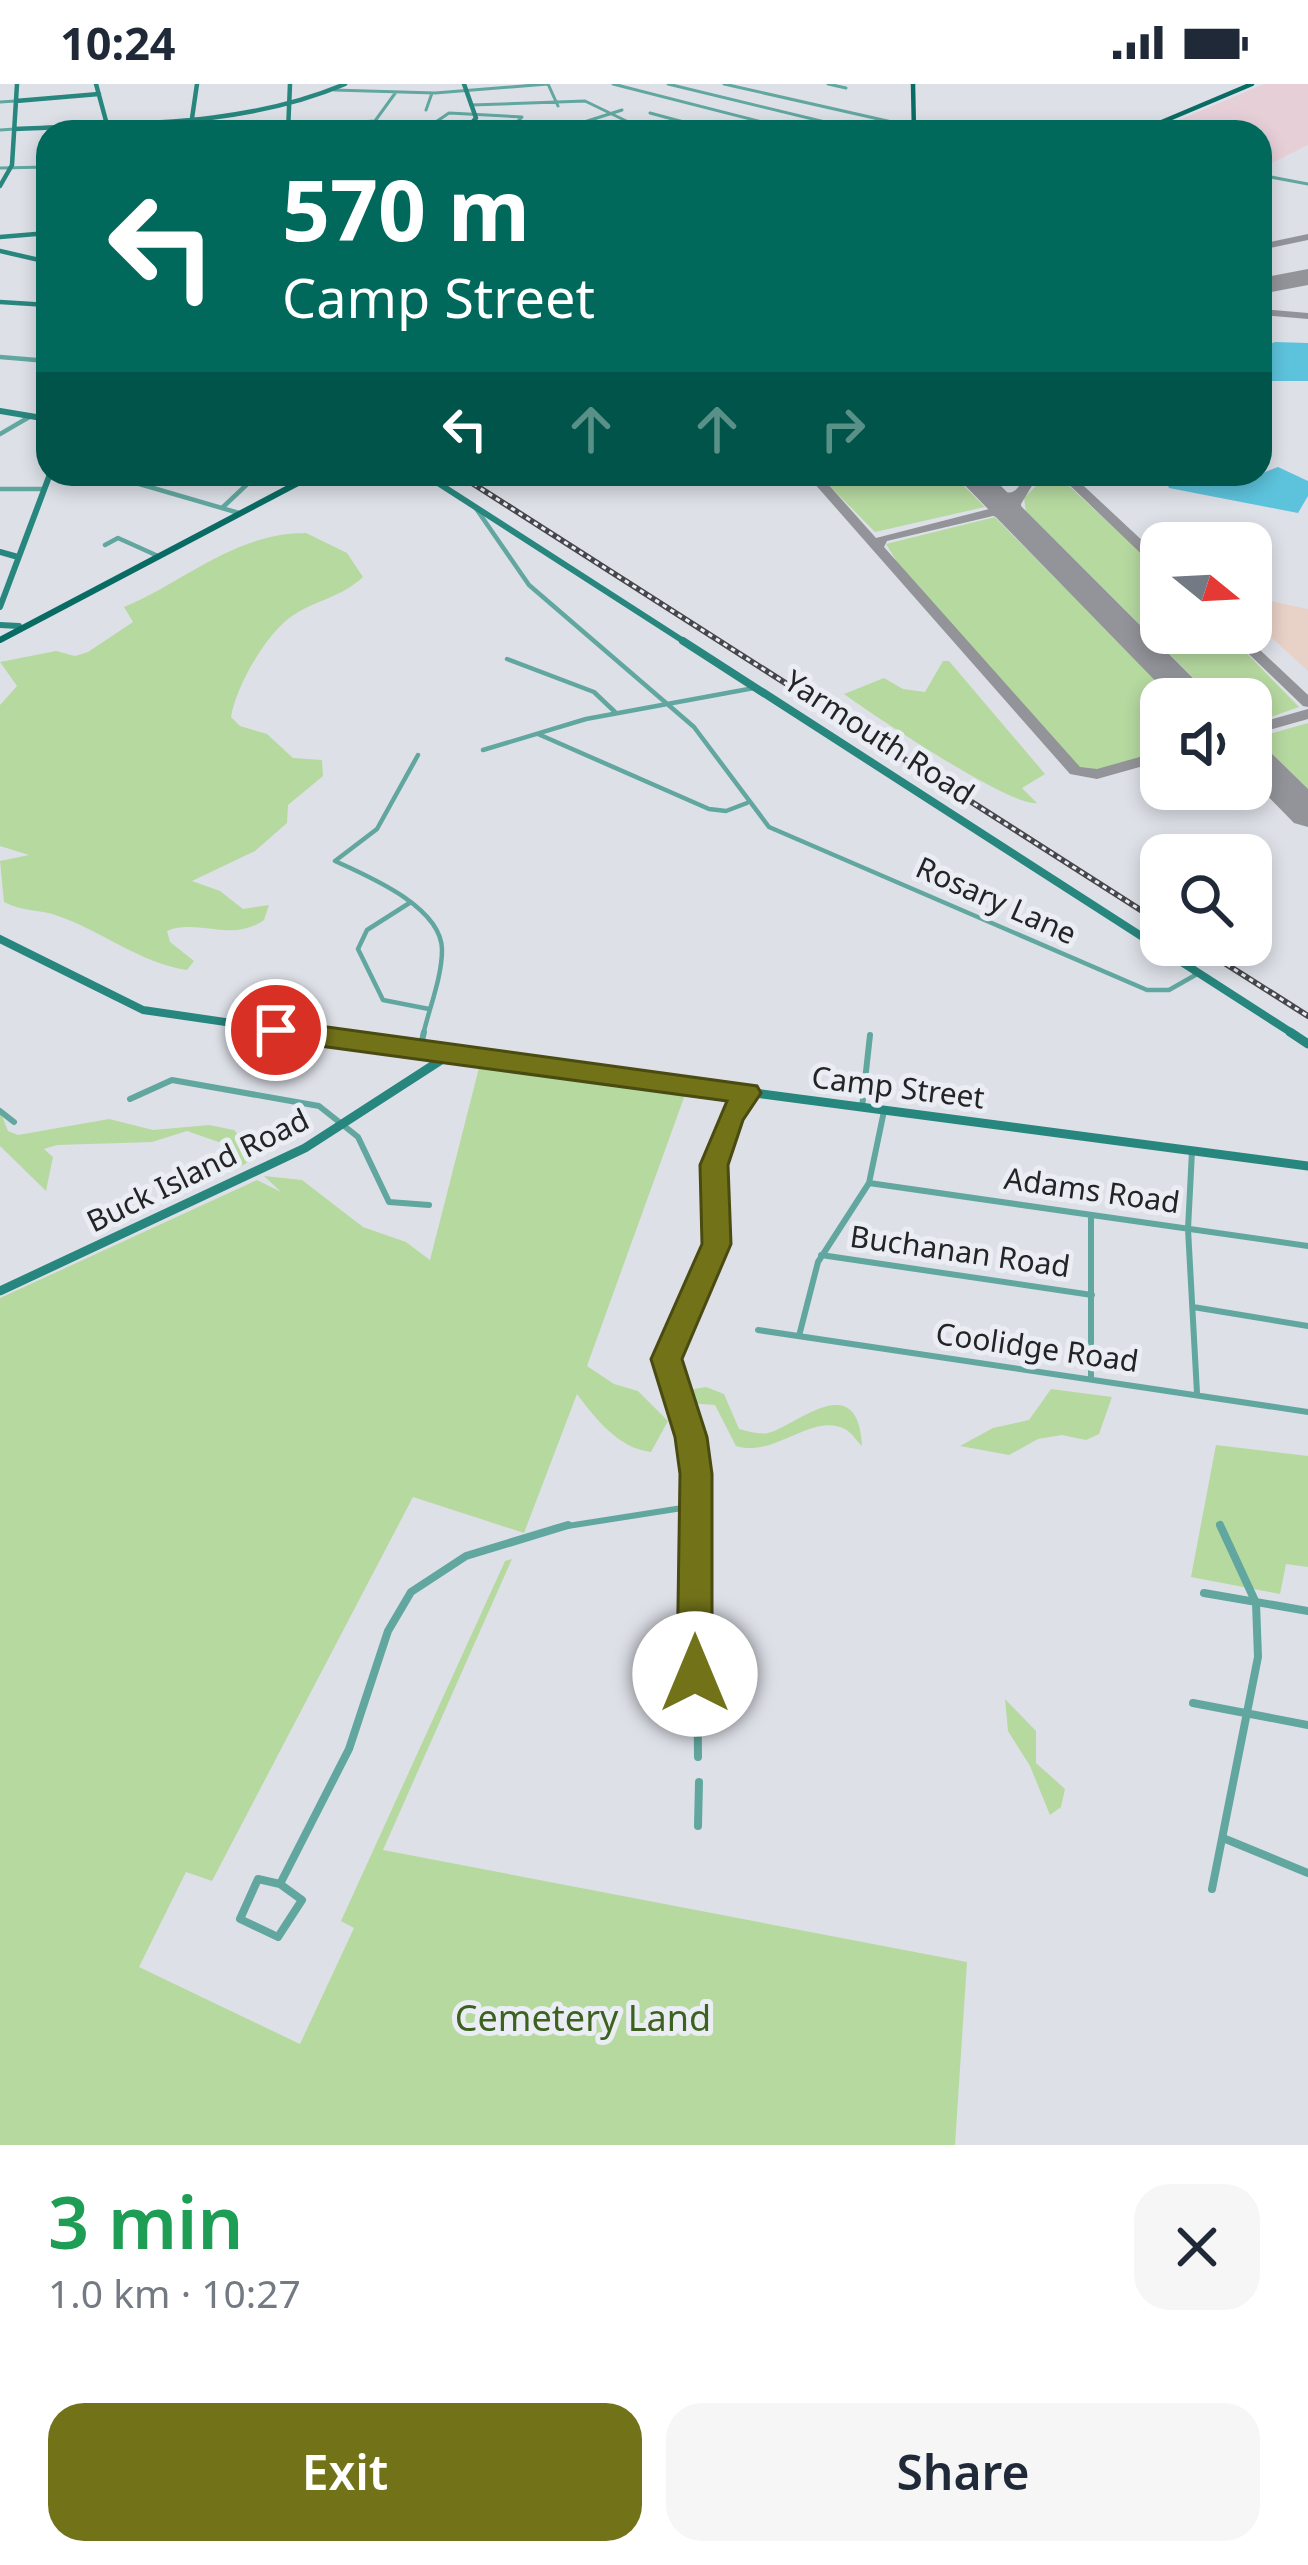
<!DOCTYPE html>
<html lang="en">
<head>
<meta charset="utf-8">
<style>
	:root { --surface:#fff; --page:#f6f6f7; --text:#1f2937; --muted:#747a83; --accent:#727319 }
	body { margin:0; font-family:"Noto Sans",sans-serif; background:var(--page); color:var(--text); height:100vh; display:flex; flex-direction:column; font-size:45px; white-space:nowrap }
	* { box-sizing:border-box; margin:0 }
	p { font-size:39px; color:var(--muted) }
	.icon { flex:none; width:66px; height:66px; fill:none; stroke:currentColor; stroke-width:2; stroke-linecap:round; stroke-linejoin:round }
	.map { position:relative; height:2061px; overflow:hidden }
	.details { display:flex; flex-direction:column; background:var(--surface); flex:1 }
	.details>* { flex:none }
	.hud { position:absolute; left:36px; top:36px; width:1236px; height:366px; border-radius:36px; box-shadow:0 6px 18px #0003; background:#00695c; color:#fff; overflow:hidden }
	.needle { width:78px; rotate:108deg }
	.buttons { position:absolute; left:1140px; top:438px; display:grid; gap:24px }
	.buttons a { display:grid; place-items:center; width:132px; height:132px; border-radius:24px; background:var(--surface); box-shadow:0 6px 18px #0003; font-size:60px }
	.pin { position:absolute; display:grid; place-items:center; width:102px; height:102px; color:#fff; margin:-51px; border:6px solid #fff; border-radius:50%; box-shadow:0 3px 12px #0007 }
	.me { position:absolute; width:132px; margin:-66px; rotate:0deg; stroke-linejoin:round; filter:drop-shadow(0 0 9px #0008) }
	.turn { display:flex; align-items:center; gap:42px; height:252px; padding:0 48px; font-size:54px }
	.turn .icon { width:156px; height:156px; stroke-width:2.5 }
	.turn b { display:block; font-size:84px; line-height:102px }
	.lanes { display:flex; align-items:center; height:114px; padding:0 48px; background:#0003; justify-content:center; gap:60px; direction:ltr }
	.lanes .off { opacity:.35 }
	.round { display:grid; place-items:center; flex:none; width:126px; height:126px; border-radius:36px; background:var(--page) }
	.summary { display:flex; align-items:center; justify-content:space-between; height:204px; padding:0 48px }
	h1 { font-size:72px; font-weight:600; line-height:90px; color:#1e9e55 }
	.cta { display:flex; gap:24px; margin-top:auto; padding:24px 48px }
	.cta a { flex:1; height:138px; border-radius:36px; background:var(--accent); color:#fff; font-size:48px; font-weight:600; line-height:138px; text-align:center }
	.cta a+a { background:var(--page); color:var(--text) }
	.status { display:flex; justify-content:space-between; align-items:center; height:84px; padding:0 60px; background:var(--surface); direction:ltr }
	.status svg { height:33px; fill:currentColor }
	.map>svg:first-child { display:block }
</style>
</head>
<body>
<div class="status"><b>10:24</b><svg viewBox="0 0 49 12"><path d="M0 12V9h3v3zM5 12V6h3v6zM10 12V3h3v9zM15 12V0h3v12zM26 1h20v11H26zM47 4h2v5h-2z"/></svg></div>
<div class="map">
<svg width="1308" height="2061" viewBox="0 0 1308 2061">
	<rect width="100%" height="100%" fill="#dee0e8"/>
	<path fill="#e7cfd8" d="M1264,0h44v61l-48,24v-37h-109z"/>
	<path fill="#e8d1c6" d="M1251,513l57,12v62l-57,-52z"/>
	<path fill="#b6d9a0" d="M818,390h134l33,33 -110,25z
		M1046,392l22,9 93,86v62h66l72,74 -48,17v-25h-36l-189,-188 -2,-13z
		M995,433l179,182h-13v53l-67,19 -15,-2 -177,-199 -16,-26z
		M306,449l41,20 16,24c-22,21 -52,24 -75,42 -24,19 -52,68 -57,98l9,9 27,8 26,24 29,2 1,16 -35,29 -1,18 -32,28 -63,30 28,10 23,18 26,-4 -5,15c-32,23 -67,-2 -97,11l3,11 24,19 -7,9c-47,-7 -85,-39 -129,-54 -18,-7 -35,-4 -54,-14l-4,-41 29,-6 -29,-9v-141l17,-19 -17,-24 56,-11 19,5 13,-4 45,-30 -9,-15c62,-26 110,-74 182,-74z
		M943,577h6l96,113 -23,14 15,15c-27,4 -164,-88 -193,-109l40,-16 19,11 22,3z
		M1308,639v68l-53,-53z
		M480,980l206,28 -99,274 27,18 24,7 30,30 -17,31c-32,-3 -57,-35 -74,-58l-53,139 -111,-36 -201,384 -26,-9 -47,95 161,77 54,-116 -13,-7 164,-360 7,-2 -129,291 584,112 -12,183h-955v-847l257,-118 24,12 -17,-16 38,4 61,47 43,15 24,18z
		M0,1027l8,20 10,4 91,-16 44,11 56,-5 25,5 22,27 -16,10 -7,-20 -46,-16 -35,11 -95,3 -13,4 9,8 -7,34 -46,-45z
		M706,1303l18,7 15,35c10,2 20,6 29,4 27,-6 90,-67 94,13 -3,-2 -10,-13 -17,-17 -33,-17 -70,29 -109,17l-21,-41 -29,-2 3,-13z
		M1051,1305l61,8 -13,37 -13,6 -24,-5 -24,4 -29,16 -49,-9 33,-18 36,-8z
		M1216,1361l92,11v111l-22,-3 -6,30 -89,-17z
		M1005,1615l31,32v32l29,26 -4,18 -11,8 -20,-49 -22,-35z"/>
	<path fill="#5dc3dc" d="M1275,258l33,1v38h-48v-33z
		M1278,383l30,14v15l-10,17 -129,-25 -5,-12 96,-2z"/>
	<g fill="none" stroke-linecap="round" stroke-linejoin="round">
		<path fill="#929499" fill-rule="evenodd" d="M1308,150v6l-48,10v-6z
			M1260,225l48,4v6l-48,-4z
			M806,390h13l57,64 117,-30 18,5 -1,-11 -25,-6v-6c26,-1 25,13 42,-16h12l-18,30 2,22h-8l-3,-5 -19,-5 -106,25 -3,6 196,220 17,2 64,-18v10l-64,18 -27,-5z
			M1058,390h13l90,84v11l-5,-1z
			M1227,549h15l66,62v12l-5,-1z
			M1308,625v10l-57,16v-10z"/>
		<path fill="#929499" fill-rule="evenodd" d="M1308,185v16l-48,9v-16z
			M954,390h35l225,225h-41z
			M1251,659l14,4 43,42v38l-14,-4 -43,-44z"/>
		<path stroke="#61a79f" stroke-width="3" d="M548,0l10,22
			M613,0l188,48
			M668,0l157,38 6,10
			M724,0l190,43
			M828,0l18,4
			M334,6l101,3 113,-9
			M0,18l16,-1
			M471,21l114,-4 64,31
			M426,26l6,-17
			M650,29l71,19
			M289,43l86,-6 21,-29
			M0,46l15,-1
			M421,48l28,-19 73,4 -15,15
			M553,48l69,-22
			M606,48l33,-8
			M745,48l16,-10
			M0,84l48,-1
			M1260,91l48,9"/>
		<path stroke="#61a79f" stroke-width="4.5" d="M0,273l48,4
			M0,350l31,-18
			M105,390l134,39
			M632,395l6,-5
			M0,405h44
			M475,423l54,78 165,142 75,100 378,163h22l30,-17
			M222,424l36,-34
			M105,461l13,-7 40,18
			M507,575l87,33 21,20
			M538,650l171,75 17,2 21,-8
			M483,666l103,-31 168,-31
			M418,671l-41,74 -42,32c33,15 107,46 107,89 0,27 -13,59 -19,85
			M411,818l-44,28 -9,19 25,51 46,9"/>
		<path stroke="#61a79f" stroke-width="6" d="M420,965l4,-17
			M730,1007l1,26
			M130,1015l42,-19 147,26 39,31 31,65 40,3
			M862,1024l8,-73
			M0,1027l14,11
			M1192,1067l-4,78 9,164
			M869,1099l439,63
			M1091,1132v163
			M821,1171l271,40
			M1193,1223l115,19
			M758,1246l550,82
			M799,1252l19,-74 51,-79 15,-72
			M555,1444l140,-22
			M696,1444l-5,-91 -25,-78 51,-115 -3,-79 17,-48 17,-24"/>
		<path stroke="#61a79f" stroke-width="8" d="M696,1441l2,232
			M1204,1509l104,18
			M1193,1619l115,22
			M698,1742l1,-44
			M1223,1754l85,35
			M258,1795l22,5 22,16 -24,37 -38,-18z
			M280,1800l69,-135 39,-118 23,-39 55,-36 102,-31
			M1212,1805l46,-232 -2,-54 -36,-78"/>
		<path stroke="#27867d" stroke-width="4.5" d="M96,0l13,48
			M464,0l12,34 -12,14
			M16,17l83,-7
			M15,45c110,-6 227,-1 330,-45
			M190,48l7,-48
			M288,48l2,-48
			M0,102l12,-21 5,-81
			M0,153l48,-4
			M0,167l48,11
			M0,218l48,3"/>
		<path stroke="#27867d" stroke-width="6" d="M0,327l48,8
			M424,390l264,170
			M0,468l18,5
			M0,523l50,-133
			M0,541l19,1"/>
		<path stroke="#27867d" stroke-width="8" d="M683,557l612,394
			M0,855l143,71 171,25"/>
		<path stroke="#27867d" stroke-width="9" d="M291,948l1017,134
			M1290,948l18,12
			M0,1207l305,-143 147,-95"/>
		<path stroke="#096c64" stroke-width="4.5" d="M913,0l1,48
			M1138,48l114,-48"/>
		<path stroke="#096c64" stroke-width="6" d="M0,556l315,-166"/>
		<defs>
			<path id="rail" d="M458,390l703,449
				M1196,861l112,71"/>
		</defs>
		<use href="#rail" stroke="#45474a" stroke-width="6"/>
		<use href="#rail" stroke="#ebedf5" stroke-width="3" stroke-dasharray="4.5" stroke-linecap="butt"/>
	</g>
	<path fill="#727319" stroke="#4a4b10" stroke-width="3" d="M276,936l481,66 4,7 -18,27 -15,45 3,79 -49,115 25,78 5,37v200l-5,13 -12,5 -13,-5 -5,-13 3,-200 -5,-37 -24,-78 51,-115 -2,-79 27,-64 -451,-61 -13,-10z"/>
	<g text-anchor="middle" stroke-width="10" stroke-linejoin="round" paint-order="stroke">
		<g font-size="30" fill="#232426" stroke="#ebedf5">
			<text transform="translate(879 654) rotate(33)" y="10">Yarmouth Road</text>
			<text transform="translate(996 817) rotate(24)" y="10">Rosary Lane</text>
			<text transform="translate(898 1004) rotate(7)" y="10">Camp Street</text>
			<text transform="translate(198 1087) rotate(-26)" y="10">Buck Island Road</text>
			<text transform="translate(1092 1107) rotate(8)" y="10">Adams Road</text>
			<text transform="translate(960 1168) rotate(8)" y="10">Buchanan Road</text>
			<text transform="translate(1037 1264) rotate(8)" y="10">Coolidge Road</text>
		</g>
		<g font-size="36" fill="#3d621f" stroke="#ebedf5">
			<text x="583" y="1947">Cemetery Land</text>
		</g>
	</g>
</svg>
<div class="buttons">
<a><svg class="needle" viewBox="-14 -14 28 28"><path d="M0-13l5 13h-10z" fill="#e53935"/><path d="M0 13l5-13h-10z" fill="#747a83"/></svg></a>
<a><svg class="icon" aria-label="sound" viewBox="0 0 24 24"><path d="M4 9h4l5-4v14l-5-4H4zM17 9q2 3 0 6"/></svg></a>
<a><svg class="icon" aria-label="search" viewBox="0 0 24 24"><circle cx="10" cy="10" r="6"/><path d="M15 15l6 6"/></svg></a>
</div>
<div class="pin" style="left:276px;top:946px;background:#d93025"><svg class="icon" aria-label="arrive" viewBox="0 0 24 24"><path d="M6 21V4h12l-3 4 3 4H6"/></svg></div>
<svg class="me" style="left:695px;top:1590px" viewBox="-20 -20 40 40"><circle r="19" fill="#fff"/><path d="M0-13L10 11 0 6-10 11z" fill="#727319"/></svg>
<div class="hud">
<div class="turn"><svg class="icon" aria-label="left" viewBox="0 0 24 24"><path d="M17 20v-9H6M10 6l-5 5 5 5"/></svg><div><b>570 m</b>Camp Street</div></div>
<div class="lanes"><svg class="icon" aria-label="left" viewBox="0 0 24 24"><path d="M17 20v-9H6M10 6l-5 5 5 5"/></svg><svg class="icon off" aria-label="ahead" viewBox="0 0 24 24"><path d="M12 20V5M6 11l6-6 6 6"/></svg><svg class="icon off" aria-label="ahead" viewBox="0 0 24 24"><path d="M12 20V5M6 11l6-6 6 6"/></svg><svg class="icon off" aria-label="right" viewBox="0 0 24 24"><path d="M7 20v-9h11M14 6l5 5-5 5"/></svg></div>
</div>
</div>
<section class="details">
<div class="summary"><div><h1>3 min</h1><p>1.0 km · 10:27</p></div><a class="round"><svg class="icon" aria-label="close" viewBox="0 0 24 24"><path d="M6 6l12 12M18 6L6 18"/></svg></a></div>
<div class="cta"><a>Exit</a><a>Share</a></div>
</section>
</body>
</html>
